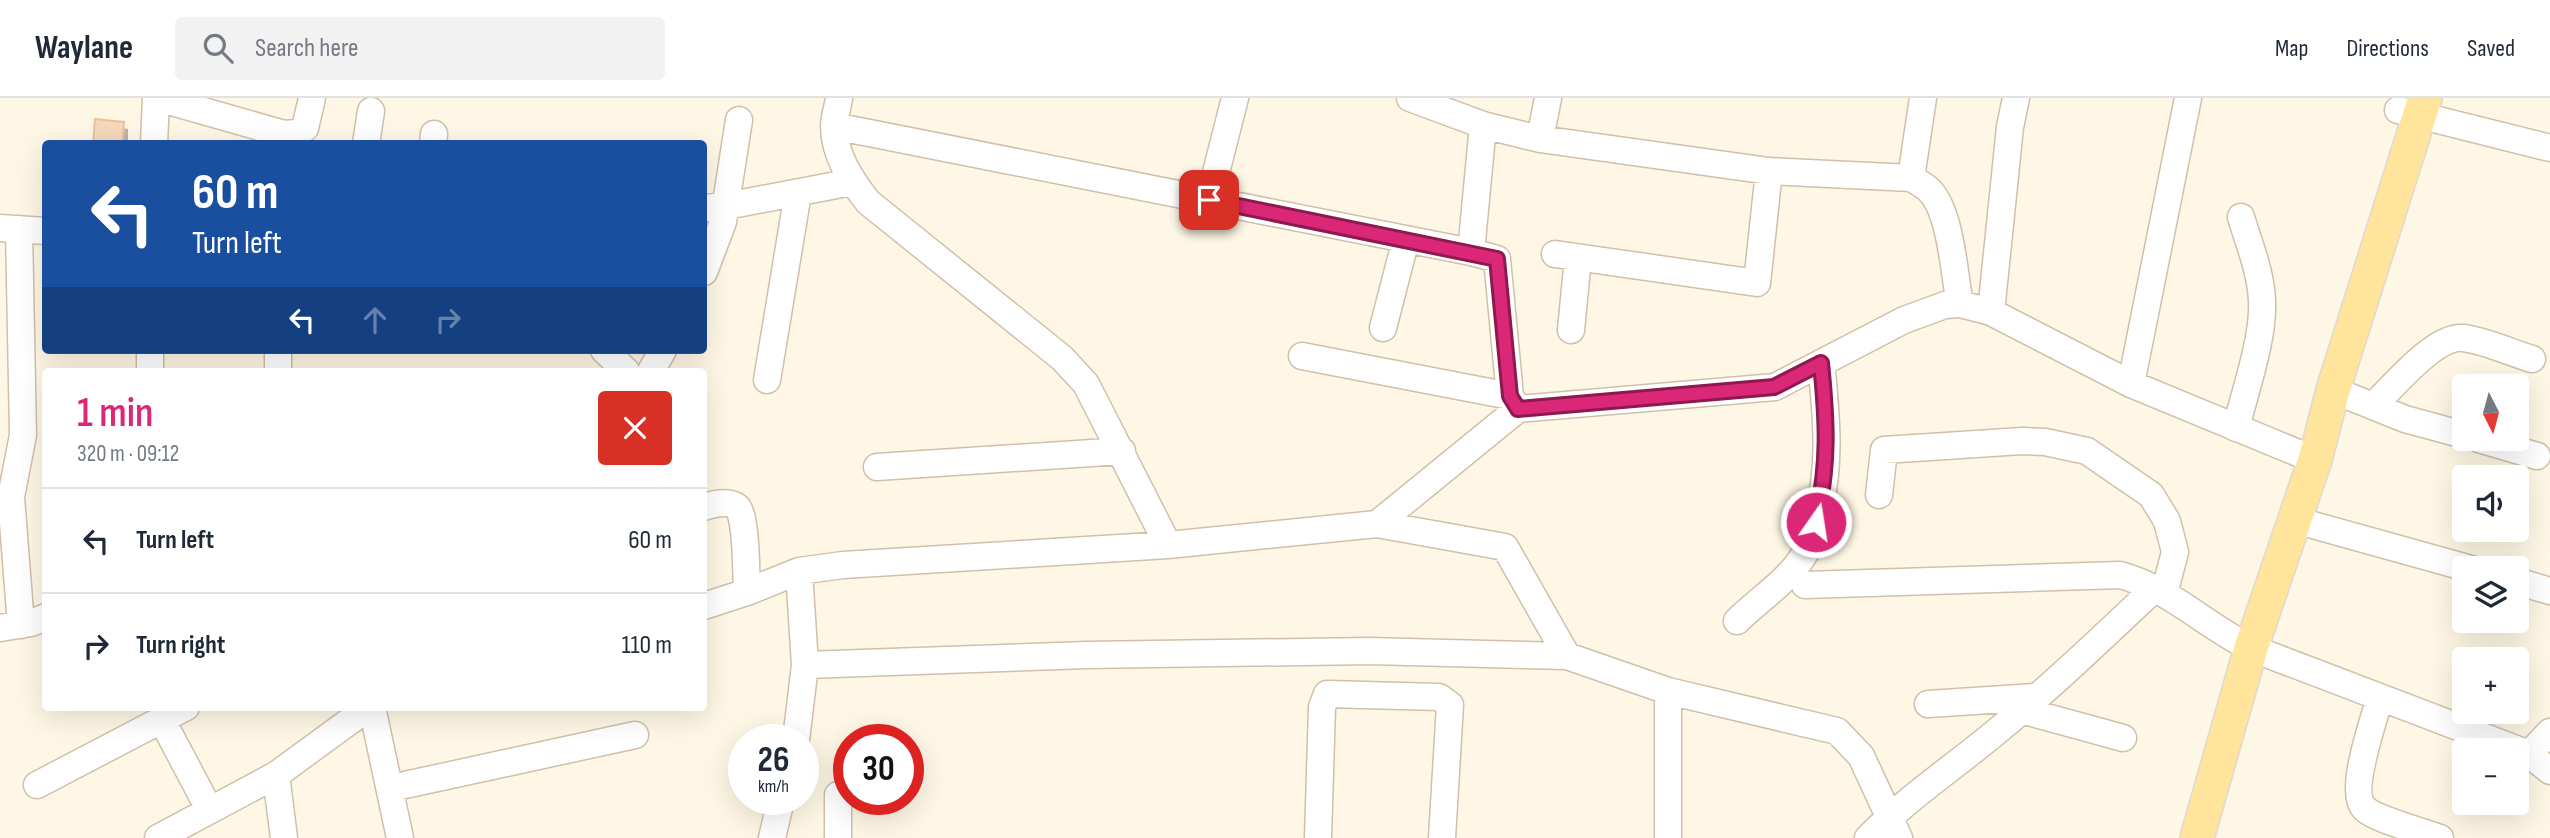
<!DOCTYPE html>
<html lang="en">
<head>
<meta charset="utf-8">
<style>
	:root { --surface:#fff; --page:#f2f2f3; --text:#1f2937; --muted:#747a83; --line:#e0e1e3; --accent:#db2777 }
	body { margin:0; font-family:"Sofia Sans Condensed",sans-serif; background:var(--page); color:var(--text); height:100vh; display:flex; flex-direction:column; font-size:26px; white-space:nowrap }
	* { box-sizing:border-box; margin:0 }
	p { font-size:23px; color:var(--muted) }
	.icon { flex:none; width:38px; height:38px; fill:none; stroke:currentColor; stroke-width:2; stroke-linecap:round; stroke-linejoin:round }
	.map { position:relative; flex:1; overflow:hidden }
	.side { position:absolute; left:42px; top:270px; width:665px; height:343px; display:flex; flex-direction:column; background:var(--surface); border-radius:7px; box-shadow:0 7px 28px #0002 }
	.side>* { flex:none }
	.banner { position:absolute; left:42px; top:42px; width:665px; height:214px; border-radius:7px; box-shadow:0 7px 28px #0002; background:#1a4fa0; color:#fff; overflow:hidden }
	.needle { width:46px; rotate:174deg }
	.controls { position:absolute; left:2452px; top:276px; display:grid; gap:14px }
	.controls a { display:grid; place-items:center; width:77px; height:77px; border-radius:7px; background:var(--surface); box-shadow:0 7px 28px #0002; font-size:35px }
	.speed { position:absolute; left:728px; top:626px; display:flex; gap:14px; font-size:35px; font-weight:700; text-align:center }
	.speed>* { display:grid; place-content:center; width:91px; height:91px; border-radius:50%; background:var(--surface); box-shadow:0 7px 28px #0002; line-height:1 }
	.speed small { font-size:18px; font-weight:400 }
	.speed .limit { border:10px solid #d22; background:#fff; color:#111 }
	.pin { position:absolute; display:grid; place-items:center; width:60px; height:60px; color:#fff; margin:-30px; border-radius:14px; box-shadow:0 4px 10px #0006 }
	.me { position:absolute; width:77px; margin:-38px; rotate:13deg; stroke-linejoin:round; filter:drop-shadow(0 0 5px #0008) }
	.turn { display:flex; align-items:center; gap:24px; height:147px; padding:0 35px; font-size:32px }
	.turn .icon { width:91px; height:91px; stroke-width:2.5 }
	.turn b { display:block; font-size:49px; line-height:60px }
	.lanes { display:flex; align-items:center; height:66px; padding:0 35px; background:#0003; justify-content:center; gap:35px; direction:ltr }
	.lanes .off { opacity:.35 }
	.round { display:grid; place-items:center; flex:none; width:74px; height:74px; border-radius:7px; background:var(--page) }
	.headline { display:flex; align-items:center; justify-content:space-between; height:119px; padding:0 35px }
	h1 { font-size:42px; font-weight:600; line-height:52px; color:var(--accent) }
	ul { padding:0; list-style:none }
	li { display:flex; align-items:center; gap:21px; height:105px; padding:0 35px; border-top:2px solid var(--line) }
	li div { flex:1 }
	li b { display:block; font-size:26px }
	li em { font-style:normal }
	header { display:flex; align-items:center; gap:42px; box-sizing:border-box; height:98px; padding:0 35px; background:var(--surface); border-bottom:2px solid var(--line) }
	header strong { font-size:33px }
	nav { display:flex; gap:38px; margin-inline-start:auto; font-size:24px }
	.search { width:490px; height:63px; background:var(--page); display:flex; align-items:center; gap:18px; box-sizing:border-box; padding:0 24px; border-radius:7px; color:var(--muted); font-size:26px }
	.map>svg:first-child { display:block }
</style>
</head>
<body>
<header>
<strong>Waylane</strong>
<div class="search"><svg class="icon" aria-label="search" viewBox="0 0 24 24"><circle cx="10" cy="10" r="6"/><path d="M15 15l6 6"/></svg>Search here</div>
<nav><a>Map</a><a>Directions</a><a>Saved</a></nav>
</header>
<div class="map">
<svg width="2550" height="740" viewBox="0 0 2550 740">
	<defs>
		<filter id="shadow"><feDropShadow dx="4.5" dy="8" stdDeviation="0" flood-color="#0004"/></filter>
	</defs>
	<rect width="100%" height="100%" fill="#fef7e5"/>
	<path fill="#f6d8bb" stroke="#eac09a" stroke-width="2" filter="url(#shadow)" d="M95,21l29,3 -2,22h-29z"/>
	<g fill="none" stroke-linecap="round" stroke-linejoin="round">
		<defs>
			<path id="minor" d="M158,0l126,36 13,-1 8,-5 7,-30
				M839,0c-1,9 -5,19 -5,28 0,29 17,54 34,76l194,156 24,26 82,161
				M1410,0l73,27 57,14 229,32 142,7c6,4 13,7 18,12 22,21 25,84 31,114
				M2398,12l152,38
				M1483,27l-12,127 26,7 13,137 8,13
				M834,28l637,126
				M1540,41l8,-41
				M154,46l2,-46
				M366,46l5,-33
				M433,46l1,-10
				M1911,80l12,-80
				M1209,102l26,-102
				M704,110l22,-2 126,-24
				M0,130l46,3
				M19,131l4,206 -12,62 10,128
				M1555,156l202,29 12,-112
				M704,174l19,-50 16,-102
				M1991,214l19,-185 6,-29
				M1383,230l23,-89
				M1571,232l7,-72
				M278,252v21
				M604,252l22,21
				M1302,258l208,40
				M150,273v-21
				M651,273l12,-21
				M767,282l31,-187
				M2131,286l57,-286
				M2333,292l72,29 59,16
				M2373,308c20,-19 62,-71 90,-68 20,2 49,15 69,21
				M2236,330c9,-37 28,-90 26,-127 -1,-29 -13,-57 -21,-84
				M2479,341l58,17
				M877,369l245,-16
				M1879,397l5,-45 138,-9 23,1 42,9 64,44 16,26 8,31 -11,42
				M704,409c9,-3 23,-6 32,-1 11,6 10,72 11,86
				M2295,422l176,49
				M1377,426l128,23 62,109
				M2516,483l34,10
				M1805,487l315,-10c49,13 86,51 131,73l278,106 21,17
				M704,508l43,-14 52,-21 44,-6 325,-20 209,-21 141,-115 257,-22 129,-67 41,-15 15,-1 31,8 140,72 184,76
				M1737,523c22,-22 53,-41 68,-68 5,-7 6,-17 9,-25 18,-54 13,-109 7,-165
				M0,530l31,-5 15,-6
				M805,567l281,-10 283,-4 198,5 101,35 169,40 24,25 38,82
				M2380,599c-6,23 -32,94 -16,111 10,11 60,24 76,30
				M1928,606l108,-7
				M372,609l28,131
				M2021,612l102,28
				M162,622l47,89
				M796,642l9,-75 -6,-94
				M2529,656l21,-22
				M276,677l8,63
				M37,687l149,-78
				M391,690l244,-53
				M838,697v43
				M158,740l118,-63 93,-68
				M772,740l9,-38
				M1318,740l4,-131 5,-13 112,3 11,8 -8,133
				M1668,740v-147
				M1868,740c39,-40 85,-70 128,-106 55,-45 107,-95 159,-144"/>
			<path id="major" d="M2197,740l54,-190 64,-188 18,-70 92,-292"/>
		</defs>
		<use href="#minor" stroke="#d1bfaa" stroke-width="29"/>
		<use href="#major" stroke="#dfd8d3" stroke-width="36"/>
		<use href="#minor" stroke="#fff" stroke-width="26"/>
		<use href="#major" stroke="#ffe49b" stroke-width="33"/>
	</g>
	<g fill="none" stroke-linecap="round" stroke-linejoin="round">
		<defs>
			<path id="route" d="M1209,102l288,59 13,137 8,13 256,-22 47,-24c6,60 8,100 -5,159"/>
		</defs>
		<use href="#route" stroke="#8e194d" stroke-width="18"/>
		<use href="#route" stroke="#db2777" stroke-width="12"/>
	</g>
</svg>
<div class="controls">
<a><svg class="needle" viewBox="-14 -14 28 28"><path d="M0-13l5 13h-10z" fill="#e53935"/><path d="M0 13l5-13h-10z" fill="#747a83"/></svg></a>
<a><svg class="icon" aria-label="sound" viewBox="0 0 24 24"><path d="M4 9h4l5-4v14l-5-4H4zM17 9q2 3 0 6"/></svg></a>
<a><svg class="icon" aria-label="layers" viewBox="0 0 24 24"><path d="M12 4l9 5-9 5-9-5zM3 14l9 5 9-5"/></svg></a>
<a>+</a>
<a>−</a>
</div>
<div class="speed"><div>26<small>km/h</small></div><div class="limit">30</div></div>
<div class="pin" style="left:1209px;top:102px;background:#d93025"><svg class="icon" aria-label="arrive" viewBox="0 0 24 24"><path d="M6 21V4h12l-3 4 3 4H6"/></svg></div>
<svg class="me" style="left:1816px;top:424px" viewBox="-20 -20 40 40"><circle r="17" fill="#db2777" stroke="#fff" stroke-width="3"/><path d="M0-11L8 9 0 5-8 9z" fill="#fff"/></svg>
<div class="banner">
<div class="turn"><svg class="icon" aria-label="left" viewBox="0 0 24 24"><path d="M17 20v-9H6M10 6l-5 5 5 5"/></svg><div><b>60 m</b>Turn left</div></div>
<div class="lanes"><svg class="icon" aria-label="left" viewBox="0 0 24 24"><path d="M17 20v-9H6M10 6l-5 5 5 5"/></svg><svg class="icon off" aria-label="ahead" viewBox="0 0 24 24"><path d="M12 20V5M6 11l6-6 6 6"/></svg><svg class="icon off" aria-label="right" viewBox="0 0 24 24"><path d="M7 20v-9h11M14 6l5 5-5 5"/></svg></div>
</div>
<section class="side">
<div class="headline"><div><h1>1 min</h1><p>320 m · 09:12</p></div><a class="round" style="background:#d93025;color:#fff"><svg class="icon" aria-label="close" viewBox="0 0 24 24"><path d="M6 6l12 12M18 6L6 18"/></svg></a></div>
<ul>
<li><svg class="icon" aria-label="left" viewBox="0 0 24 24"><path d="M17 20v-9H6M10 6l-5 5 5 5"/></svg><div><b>Turn left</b></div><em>60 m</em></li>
<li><svg class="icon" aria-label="right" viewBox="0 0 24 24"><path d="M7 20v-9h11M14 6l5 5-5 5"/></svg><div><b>Turn right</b></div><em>110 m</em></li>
</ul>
</section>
</div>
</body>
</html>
